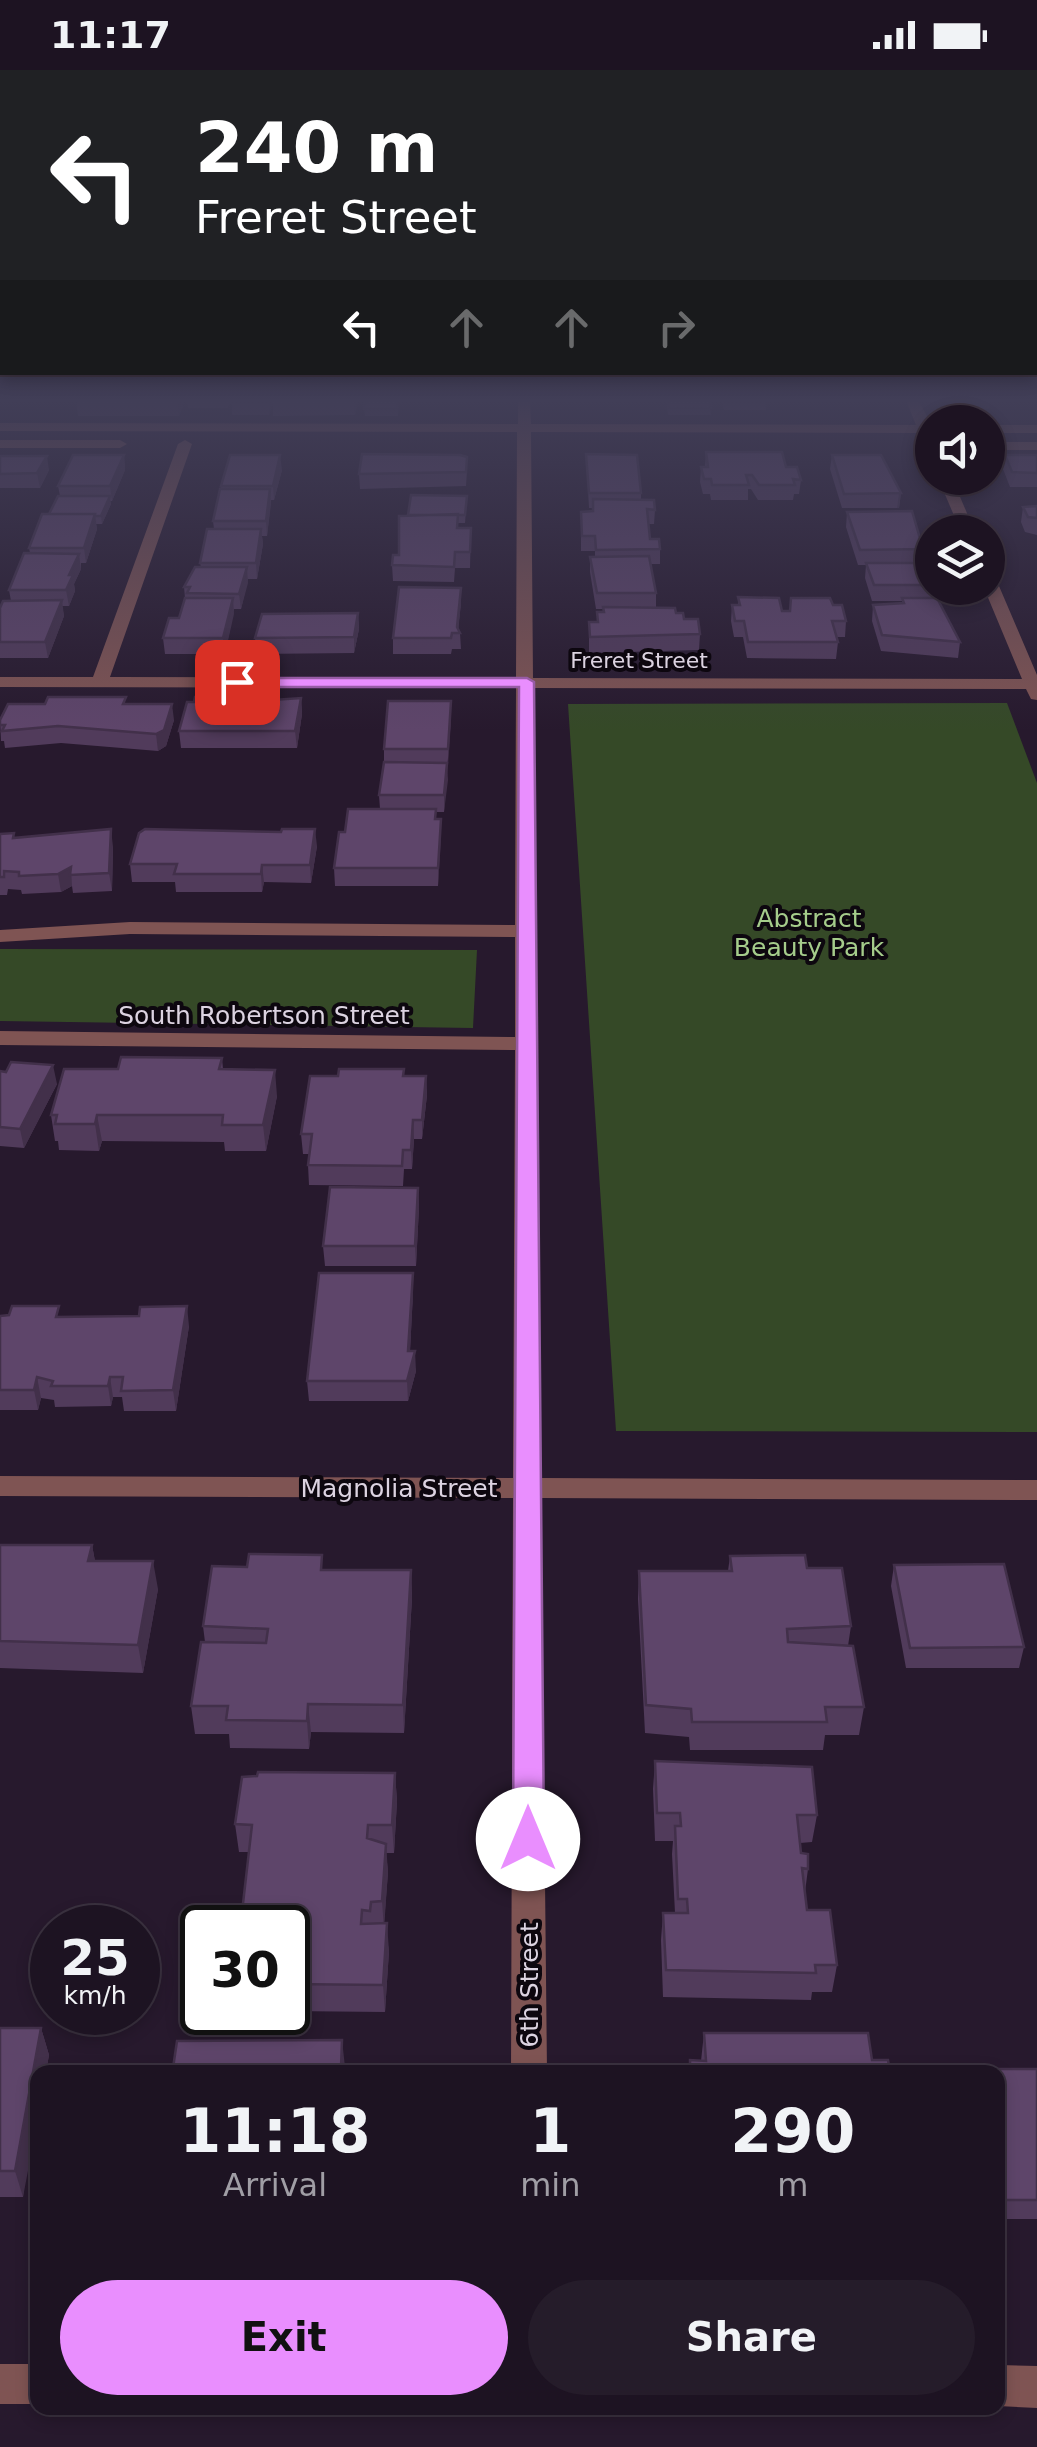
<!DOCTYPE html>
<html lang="en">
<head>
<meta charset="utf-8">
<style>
	:root { --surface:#1d1322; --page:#251c2a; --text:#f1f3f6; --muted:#a09ea5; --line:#3b3240; --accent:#e98efe }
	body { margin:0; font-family:"DejaVu Sans",sans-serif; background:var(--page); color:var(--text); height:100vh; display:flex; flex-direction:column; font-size:38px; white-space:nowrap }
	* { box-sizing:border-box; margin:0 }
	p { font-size:32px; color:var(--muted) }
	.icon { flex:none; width:55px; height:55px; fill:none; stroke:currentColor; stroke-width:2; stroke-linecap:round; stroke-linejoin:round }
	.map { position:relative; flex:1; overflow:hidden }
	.side { position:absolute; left:30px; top:1995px; width:975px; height:350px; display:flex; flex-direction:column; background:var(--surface); border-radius:20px; box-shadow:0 5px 15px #0003,0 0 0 2px var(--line) }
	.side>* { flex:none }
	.banner { position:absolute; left:0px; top:0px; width:1038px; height:305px; box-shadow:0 5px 15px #0003,0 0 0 2px var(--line); background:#202124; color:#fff; overflow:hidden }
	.fabs { position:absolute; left:915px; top:335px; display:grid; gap:20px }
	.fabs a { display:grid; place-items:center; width:90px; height:90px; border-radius:50%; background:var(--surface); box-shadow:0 5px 15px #0003,0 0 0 2px var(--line); font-size:50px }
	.speed { position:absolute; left:30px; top:1835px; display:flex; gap:20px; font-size:50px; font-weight:700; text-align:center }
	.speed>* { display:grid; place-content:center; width:130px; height:130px; border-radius:50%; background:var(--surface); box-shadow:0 5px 15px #0003,0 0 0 2px var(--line); line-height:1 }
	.speed small { font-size:25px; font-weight:400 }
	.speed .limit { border:5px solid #111; border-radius:15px; background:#fff; color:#111 }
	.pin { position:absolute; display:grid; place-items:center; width:85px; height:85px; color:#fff; margin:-42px; border-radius:20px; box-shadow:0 5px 15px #0006 }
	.me { position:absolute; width:110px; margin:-55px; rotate:0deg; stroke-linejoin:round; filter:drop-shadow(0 0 8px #0008) }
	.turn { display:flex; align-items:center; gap:35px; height:210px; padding:0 30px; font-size:45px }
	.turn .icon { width:130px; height:130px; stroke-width:2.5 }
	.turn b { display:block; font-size:70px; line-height:85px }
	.lanes { display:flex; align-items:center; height:95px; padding:0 30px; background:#0003; justify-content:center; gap:50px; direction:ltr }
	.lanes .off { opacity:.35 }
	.eta { display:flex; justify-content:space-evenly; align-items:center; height:170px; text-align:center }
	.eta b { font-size:60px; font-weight:600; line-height:70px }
	.action { display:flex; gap:20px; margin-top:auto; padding:20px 30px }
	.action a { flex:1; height:115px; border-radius:60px; background:var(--accent); color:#111; font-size:40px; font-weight:600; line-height:115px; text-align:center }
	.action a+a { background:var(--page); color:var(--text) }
	.status { display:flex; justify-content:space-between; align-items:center; height:70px; padding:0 50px; background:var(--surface); direction:ltr }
	.status svg { height:28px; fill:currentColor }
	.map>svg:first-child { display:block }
</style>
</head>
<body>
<div class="status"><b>11:17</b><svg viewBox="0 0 49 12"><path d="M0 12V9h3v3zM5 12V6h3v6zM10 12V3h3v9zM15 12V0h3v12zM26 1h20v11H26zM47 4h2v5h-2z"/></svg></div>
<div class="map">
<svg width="1037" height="2377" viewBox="0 0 1037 2377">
	<rect width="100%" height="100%" fill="#27192d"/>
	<path fill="#354927" d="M1007,633l30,80v649l-421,-1 -48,-727z
		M0,879l477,1 -4,78 -473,-7z"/>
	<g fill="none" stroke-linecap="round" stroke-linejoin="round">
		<path fill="#7f5453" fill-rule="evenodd" d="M518,328h12l1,26 385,1 -11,-27h12l15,27v27l-7,-4 -6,-15 -388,-1 2,246 489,1 -38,-91h4v-14l8,5 41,96v25l-6,-1 -5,-10 -493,-1 8,790 496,2v20l-496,-2 6,574h-36l2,-574 -513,-2v-20l513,2 2,-428 -515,-5v-14l515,6v-100l-385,-3 -130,8v-12l130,-8 385,3 1,-237 -516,-1v-10h93l85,-233 7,-4 7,4 -82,233 406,1 1,-246 -517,-1v-8l518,1z
			M988,355h49v8h-49z
			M0,370h120l7,4 -7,4h-120z
			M988,372h49v8h-49z
			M938,408h14l23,54h-14z
			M0,2294h38v40h-38z
			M998,2295l39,1v42l-39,-2z"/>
	</g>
	<path fill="#513b5b" d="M0,328h26l-1,4h-25z
		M76,328h110l-7,18h-101z
		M187,328h44l-3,10h-40z
		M232,328h127l-4,17 -82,1v-13l-4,12h-37z
		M399,328l-1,18h-33l-1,-7z
		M666,328h43l2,17h-43z
		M721,328h44l1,12h-42z
		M948,328h42l-1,11h-36z
		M706,382l80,15 15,13 -2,14h-5l-1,6h-35l-7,-11h-3v11h-37l-1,-6h-7l-3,-12 1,-15h4z
		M586,384l55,39v7l14,10 -1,14h-6l2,15 10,10v15h-9l5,29v14l20,6 24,21 -1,16 -110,3v-31h8v-10h7l-1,-3h-7l-6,-37v-15h5v-6h-14v-39l11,-1 1,-3h-4z
		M124,385l1,15 -13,31h-2l1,3 -9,20h-6l1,5 -11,34h-5v6l-7,15 1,7 -6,15h-7l2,10 -16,42h-48v-50l11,-7 -2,-11 21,-37 -1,-5 31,-52 -2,-10z
		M832,385l69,38 -2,15h-57l-12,-39z
		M1005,385h32v32h-27l-7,-18z
		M0,386l49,14 -9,18h-40z
		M282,400l-8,30h-3l-4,36h-5l1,8 -6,35h-9l-7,30h-7l-9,45h-60l-2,-16 16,-20 6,-20 -1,-11 17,-20 -1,-4 14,-34 -1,-8 8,-35z
		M467,401l-1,15 -106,3 -1,-15z
		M467,426l-2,27h-7v5h13l-1,40h-15l-1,14 -61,-1 -1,-16 7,-10 9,-39z
		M1037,436v29l-12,-3 -4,-10 2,-15z
		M847,442l76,37 -1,14 10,22 -1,13 29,44 -2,16 -77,-7 -9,-30 1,-16 29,-2v-2h-30l-7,-23 1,-13h-8l-12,-38z
		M461,518v15l-3,26 2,4 1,16h-9l-1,5h-58v-16z
		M738,527l44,14 51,-6 13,16 -1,16h-9l2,5 -2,17 -89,-1 -4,-21h-9l-3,-16 1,-16h6z
		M358,543l1,16 -5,24 -98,1 -1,-16z
		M231,627v6l70,-5 1,16 -5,34h-116l-2,-17 15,-29z
		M126,634l48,16 -8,26 -8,5 -97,-8 -56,5 -1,-7h-3l-1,-21z
		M451,648l-7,94h-8v7h5l-3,67h-103l-1,-18 11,-36 35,-23 -1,-14 5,-33v-13z
		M0,764l15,4 98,9 -1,44 -39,2 -1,-7 -11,6 -39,2 -1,-4 -13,-1 -1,6h-7z
		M317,776l-6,37 -47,-1 -2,10h-86l-1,-10h-43l-2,-18z
		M222,988l1,11 54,27 -11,55h-41l-1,-9 -122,-1 -3,10 -40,-1 -1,-9h-3l-4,-26 67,-46z
		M0,1001l57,13 -33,64 -24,-2z
		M404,1006h22l1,19 -5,44h-8l-2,30h-8l-1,17 -94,-1 -1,-20 1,-11h-6l-2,-20z
		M418,1118l1,19 -3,59h-91l-2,-20z
		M413,1223l-3,58 6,20 -8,30h-99l-2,-20z
		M9,1245l52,2 128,9 -13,85h-52l-2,-14h-9l-2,9 -56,1 -1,-7 -13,-2 -3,12h-38v-94z
		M0,1475h92l3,16 63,28 -15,84 -143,-5z
		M730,1486l77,12 44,58 -3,20 16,61 -5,28h-34l-2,15h-133l-1,-13 -44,-4 -7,-134 1,-28h89z
		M894,1495l130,82 -5,21h-113l-15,-82z
		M324,1500h87l1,28 -8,135 -93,-1 -2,17 -79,-1 -1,-14h-34l-4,-28 14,-64 -2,-16z
		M655,1691l162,54 -5,27 -12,1 1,10 7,16 -3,23 2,18 30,55 -5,27h-20l-1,8 -148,-3 -2,-57 2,-27h12l-3,-59 1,-13h-18l-2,-52z
		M395,1703l2,28 -3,52h-8l2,19 -4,51 5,28 -4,61 -97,-1v-83l-47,-7 8,-69h-10l-4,-28z
		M0,1958h41l8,27 -3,17h-8l-15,125h-23z
		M704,1963l168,27 18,12h-202l2,-12 11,1z
		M960,1999h77v150h-39v-147h-39z"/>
	<path fill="#42304a" d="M177,328h9l-7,18z
		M269,328h3l1,5 -4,12z
		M354,328h5l-4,17z
		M124,385l1,15 -13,31 -2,-15z
		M280,385l2,15 -8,30 -1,-14z
		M47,386l2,14 -9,18 -3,-15z
		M270,419l1,15 -4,32 -1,-15z
		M901,423l-2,15h-2l2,-14z
		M110,426l1,8 -9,20 -1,-8z
		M95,444l2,15 -11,34 -2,-15z
		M261,459l2,15 -6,35 -1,-16z
		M79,484l2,15 -7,15 1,7 -6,15 -3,-16 3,-15z
		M247,497l1,16 -7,26 -2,-15z
		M461,518v15l-3,30 -1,-6z
		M233,528l1,16 -9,40 -2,-16z
		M62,530l2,16 -16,42 -3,-16z
		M358,543l1,16 -5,24v-16z
		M301,628l1,16 -5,34 -2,-17z
		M451,631v17l-3,48v-17z
		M172,634l2,16 -8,26 -8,5 -2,-17z
		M447,693l1,17 -4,32v-17z
		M441,749v18l-3,49v-18z
		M111,759l2,18 -1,44 -3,-18z
		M315,759l2,17 -6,37 -1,-18z
		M262,795l2,17 -2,10 -1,-18z
		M71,797l1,19 -11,6 -3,-18z
		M53,995l4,19 -33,64 -4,-19z
		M275,1000l2,26 -11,55 -3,-26z
		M426,1006l1,19 -5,44v-19z
		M97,1045l5,26 -3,10 -4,-27z
		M413,1050l1,19 -2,30 -1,-19z
		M418,1118l1,19 -3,59 -1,-20z
		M413,1203v20l-4,78 -1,-20z
		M187,1236l2,20 -13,85 -3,-21z
		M415,1281l1,20 -8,30 -1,-20z
		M37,1307l4,21 -3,12 -4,-20z
		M110,1307l3,20 -2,9 -3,-20z
		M92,1475l5,28 -9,-12z
		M153,1491l5,28 -15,84 -5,-28z
		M411,1500l1,28 -8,135 -1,-28z
		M308,1634l3,28 -2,17 -2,-28z
		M395,1703l2,28 -3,52 -2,-28z
		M386,1774l2,28 -4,57 -2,-28z
		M387,1853l2,28 -4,61 -2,-27z
		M41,1958l8,27 -3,17h-8v46l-15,79 -8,-26z
		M342,1970l3,27v5h-3z"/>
	<path fill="#5e456a" stroke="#42304a" stroke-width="2.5" d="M232,328h37l-1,4h-37z
		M365,328h33l-1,11h-33z
		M667,328h42l2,10h-42z
		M724,328h41l1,5h-41z
		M706,382h76l4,15h11l4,13 -8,-1 2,6h-36l-7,-10h-6l3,10h-37l-1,-6h-7l-3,-12h7z
		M362,384l98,1 7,2 -1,15 -107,2z
		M586,384l51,1 4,38h-52z
		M73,385h51l-14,31h-52z
		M230,385h50l-7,31h-52z
		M832,385h49l20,38 -57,1z
		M1005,385h32v18l-25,-1z
		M0,386h47l-10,17 -37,1z
		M220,419h50l-4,32h-53z
		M411,425l56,1 -2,19h-57z
		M58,426h52l-9,20h-6v-2h-46z
		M593,429l61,1 1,10 -8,-1 3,30h9l1,10 -64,1 -1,-14h-13l-1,-24 12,-1z
		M1037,436v12l-9,-1 -5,-10z
		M912,441l11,38 -63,1 -13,-38z
		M42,444h53l-11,34h-55z
		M458,444l-1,14h14l-1,24h-15l-1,15 -62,-2 1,-10h6v-39z
		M207,459h54l-5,34h-56z
		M24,483l55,1 -10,21h4l-7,15h-57z
		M649,486l7,37h-59l-7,-36z
		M866,493h58l8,22h-58z
		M195,497h52l-8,27 -52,-1 3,-6h-6z
		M399,517l62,1 -4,39 3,6h-8l-1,5h-58z
		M738,527l41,1 3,13h8l1,-13h39l3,7h9l4,16h-14l6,21h-90l-4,-21h-9l-3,-16h8z
		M185,528h48l-10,40h-60l6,-20h10z
		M902,528h35l23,44 -78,-7 -9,-30 31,-2z
		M62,530l-17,42h-45v-34l3,-7z
		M603,537l72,1 1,5h7l1,6h14l2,15 -110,3 -1,-15h9l-1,-10h7z
		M358,543l-4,24 -99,1 7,-24z
		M48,627h78l-3,7h49l-8,26 -8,4 -98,-8 -56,5 3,-6h-5v-5l8,-16h37z
		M195,627h36l-1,6 71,-5 -6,33h-116l8,-29h7z
		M388,631h63l-3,48h-64z
		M384,692l63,1 -3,32h-65z
		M348,739h88l-1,10h6l-3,49h-104l5,-36h6z
		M111,759l-2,44 -39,2 1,-8 -13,7 -39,2v-4l-15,-1v6h-4v-43l14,-1 -1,5z
		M145,759l136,3 1,-3h33l-5,36h-48l-1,9h-87l3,-10h-47l9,-31z
		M121,987l101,1 -3,11 56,1 -12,55h-41l1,-10h-126l-2,9h-40l2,-9h-6l13,-46h54z
		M11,992l42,3 -33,64 -20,-2v-56l6,1z
		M339,999h65l-1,7h23l-4,44h-9l-2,30h-8l-1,16 -94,-1 4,-31h-11l9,-58h28z
		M330,1117l88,1 -3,58h-92z
		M319,1203h94l-5,78h7l-8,30h-100z
		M12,1236h47l-3,11 83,-1 1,-9 47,-1 -14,84 -52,1 2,-14h-13l-2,9h-57l2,-5 -16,-4 -3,13h-34v-74l9,-1z
		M0,1475h92l-4,16h65l-15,84 -138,-4z
		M249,1484l73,1 -1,15h90l-8,135 -95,-1 -1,17 -81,-1 2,-14h-37l10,-64 65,1 2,-14 -65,-3 9,-60 35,1z
		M805,1485l2,13h35l9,58 -64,3 1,13 65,4 11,61h-39l2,15h-135l-1,-13 -45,-4 -7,-134h93l-2,-15z
		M1004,1494l20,83 -114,1 -16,-83z
		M655,1691l157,6 5,48h-20l4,38 7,1v15l-6,-1 5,42h23l7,55h-22l1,8 -150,-3 -3,-57h25l-1,-14h-9l-3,-73h6l-1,-13h-23z
		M258,1702l137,1 -3,52h-24l-1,13 19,6 -4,57 -11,1 -1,9 -8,-1 -1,14 26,-1 -4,62 -95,-1v-56h-66l1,-6 18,-1 11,-96 -17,-1 7,-47 15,-1z
		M0,1958h41l-26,143h-15z
		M704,1963h164l4,27h16l2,12h-200v-12l16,1z
		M342,1970l-1,28 14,1v3h-197l1,-3 14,-1 4,-27z
		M960,1999h77v131h-39v-128h-37z"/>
	<linearGradient id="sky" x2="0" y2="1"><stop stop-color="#150e19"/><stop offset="0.5" stop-color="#413e57"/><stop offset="1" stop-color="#413e57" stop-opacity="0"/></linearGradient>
	<rect width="1037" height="661" fill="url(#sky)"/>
	<path fill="#e98efe" stroke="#975ca5" stroke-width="2.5" d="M527,608l7,4 10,1157 -5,9 -11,4 -10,-4 -5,-9 6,-1152h-282l-7,-5 7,-4z"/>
	<g text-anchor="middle" stroke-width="8" stroke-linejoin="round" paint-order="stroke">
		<g font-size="22" fill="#dcd3e1" stroke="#0d070f">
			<text x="639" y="598">Freret Street</text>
		</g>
		<g font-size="25" fill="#a5cc8b" stroke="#0d070f">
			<text x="809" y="857">Abstract<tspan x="809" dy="29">Beauty Park</tspan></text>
		</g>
		<g font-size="25" fill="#dcd3e1" stroke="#0d070f">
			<text x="264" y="954">South Robertson Street</text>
			<text x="399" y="1427">Magnolia Street</text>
			<text transform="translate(529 1915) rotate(-90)" y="9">6th Street</text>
		</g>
	</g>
</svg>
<div class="fabs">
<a><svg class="icon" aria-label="sound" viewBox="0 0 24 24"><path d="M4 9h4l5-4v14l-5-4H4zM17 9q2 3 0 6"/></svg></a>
<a><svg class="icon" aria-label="layers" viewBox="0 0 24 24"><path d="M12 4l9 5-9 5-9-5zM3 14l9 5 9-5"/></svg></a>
</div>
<div class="speed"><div>25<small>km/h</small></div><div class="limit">30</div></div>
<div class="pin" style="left:237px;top:612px;background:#d93025"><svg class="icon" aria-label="arrive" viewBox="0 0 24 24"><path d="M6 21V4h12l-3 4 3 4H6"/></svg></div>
<svg class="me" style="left:528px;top:1769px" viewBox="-20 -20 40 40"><circle r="19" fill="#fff"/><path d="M0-13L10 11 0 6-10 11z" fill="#e98efe"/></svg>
<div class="banner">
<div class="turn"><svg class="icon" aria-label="left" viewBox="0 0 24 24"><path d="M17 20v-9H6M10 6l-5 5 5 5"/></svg><div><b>240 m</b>Freret Street</div></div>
<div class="lanes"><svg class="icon" aria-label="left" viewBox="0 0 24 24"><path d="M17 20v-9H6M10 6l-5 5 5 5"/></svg><svg class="icon off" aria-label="ahead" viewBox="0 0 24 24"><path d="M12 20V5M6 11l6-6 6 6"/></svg><svg class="icon off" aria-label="ahead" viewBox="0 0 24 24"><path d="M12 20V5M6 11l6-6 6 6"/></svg><svg class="icon off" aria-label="right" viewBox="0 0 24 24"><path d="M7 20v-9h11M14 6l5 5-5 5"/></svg></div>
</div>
<section class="side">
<div class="eta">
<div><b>11:18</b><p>Arrival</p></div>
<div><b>1</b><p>min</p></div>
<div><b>290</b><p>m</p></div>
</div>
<div class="action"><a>Exit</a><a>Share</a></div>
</section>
</div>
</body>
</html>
